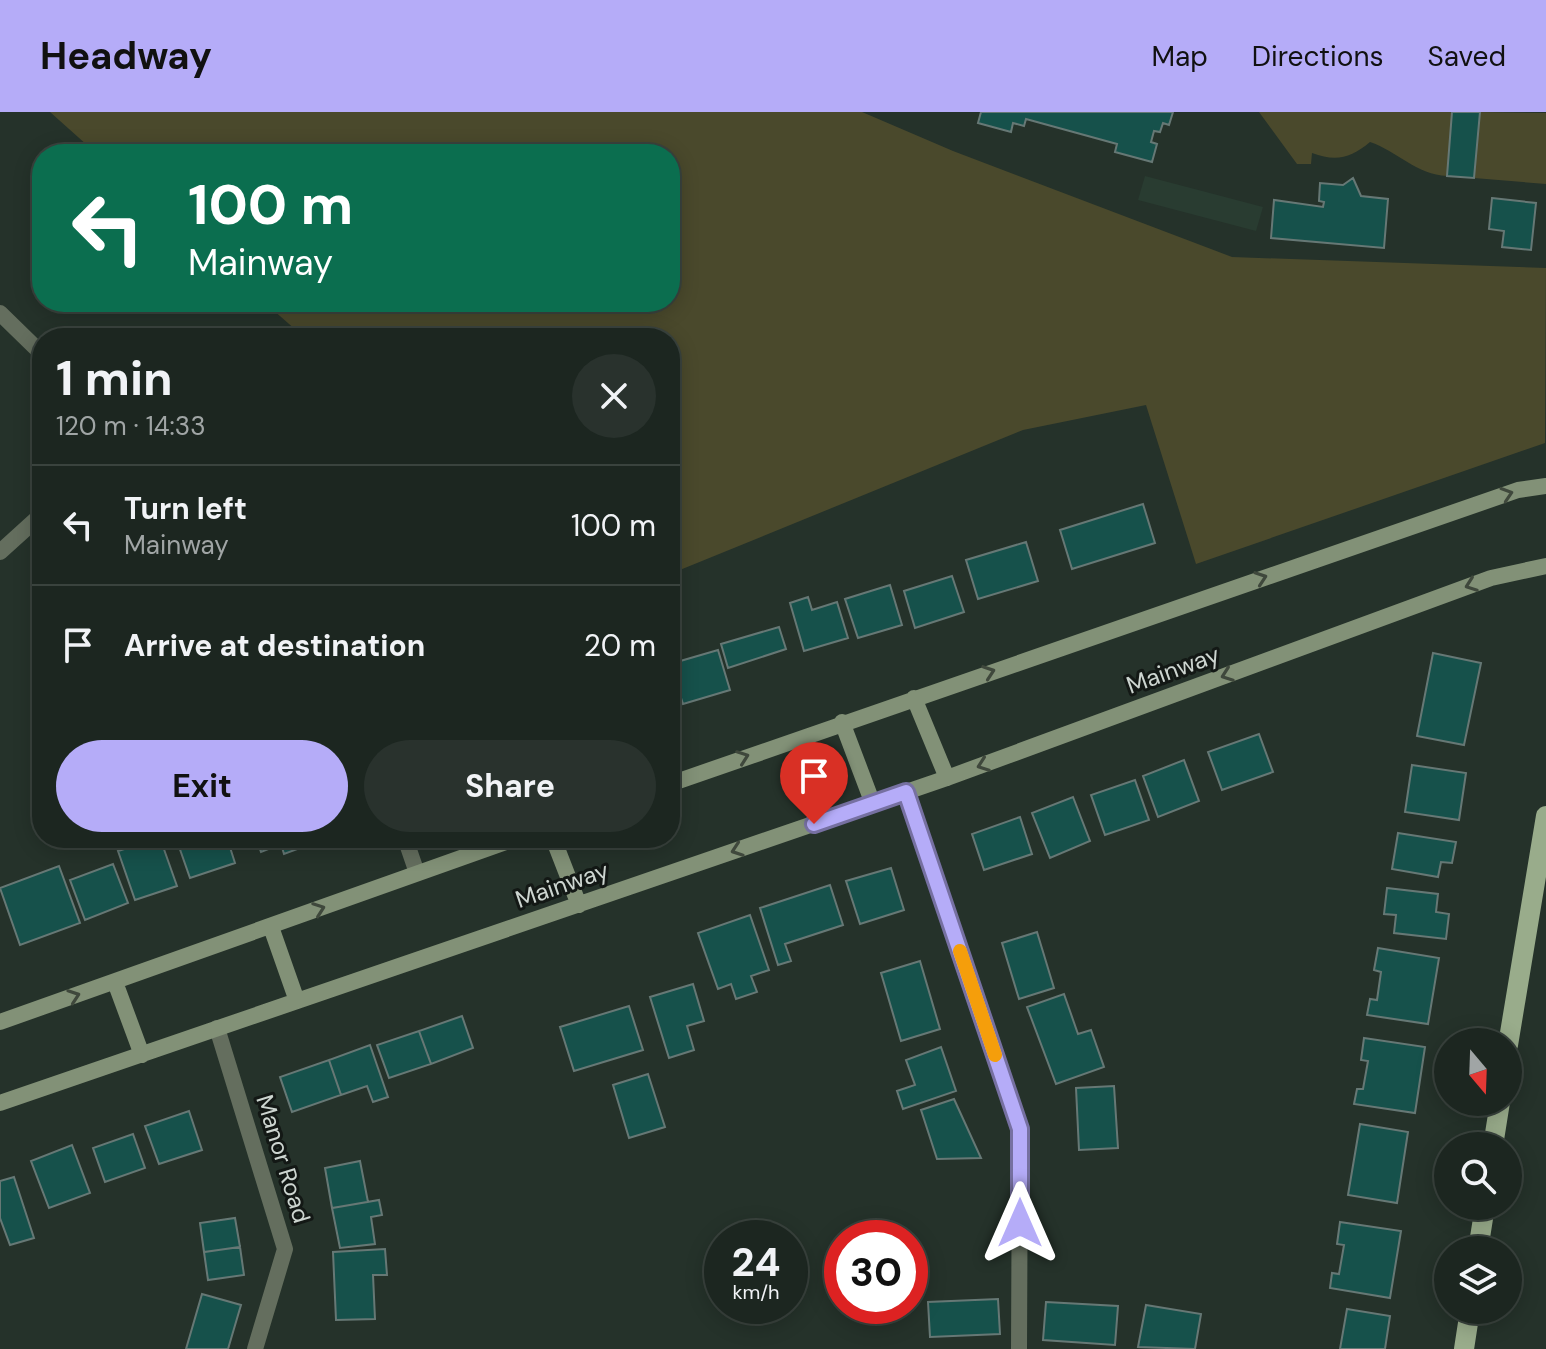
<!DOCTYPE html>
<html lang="en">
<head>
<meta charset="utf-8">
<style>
	:root { --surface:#1c2620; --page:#29322d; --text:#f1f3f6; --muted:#a0a5a5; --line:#3a433e; --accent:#b5acf8 }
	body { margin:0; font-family:"DM Sans",sans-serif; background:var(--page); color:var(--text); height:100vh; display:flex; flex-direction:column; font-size:30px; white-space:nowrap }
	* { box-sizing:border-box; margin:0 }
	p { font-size:26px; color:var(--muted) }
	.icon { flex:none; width:44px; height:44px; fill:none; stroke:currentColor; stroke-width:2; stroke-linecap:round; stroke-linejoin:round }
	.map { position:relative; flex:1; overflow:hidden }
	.drawer { position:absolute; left:32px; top:216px; width:648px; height:520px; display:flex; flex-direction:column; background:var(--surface); border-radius:32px; box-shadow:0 4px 20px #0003,0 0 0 2px var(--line) }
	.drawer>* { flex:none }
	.banner { position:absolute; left:32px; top:32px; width:648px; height:168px; border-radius:32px; box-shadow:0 4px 20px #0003,0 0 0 2px var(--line); background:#0b6e4f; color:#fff; overflow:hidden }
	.needle { width:52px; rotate:161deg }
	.tools { position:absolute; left:1434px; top:916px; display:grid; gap:16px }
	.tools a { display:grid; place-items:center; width:88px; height:88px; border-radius:50%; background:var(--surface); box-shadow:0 4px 20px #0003,0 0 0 2px var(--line); font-size:40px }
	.speed { position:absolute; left:704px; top:1108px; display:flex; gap:16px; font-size:40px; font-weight:700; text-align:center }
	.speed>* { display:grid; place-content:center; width:104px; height:104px; border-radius:50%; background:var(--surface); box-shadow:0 4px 20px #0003,0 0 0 2px var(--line); line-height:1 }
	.speed small { font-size:20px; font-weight:400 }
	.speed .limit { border:12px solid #d22; background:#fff; color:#111 }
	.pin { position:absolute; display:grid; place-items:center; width:68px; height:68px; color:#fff; margin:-82px -34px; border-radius:50% 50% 50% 0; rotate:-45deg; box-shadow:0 0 8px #0007 }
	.pin .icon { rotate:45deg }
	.me { position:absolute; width:88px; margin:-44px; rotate:0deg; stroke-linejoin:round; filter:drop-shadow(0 0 6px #0008) }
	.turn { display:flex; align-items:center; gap:28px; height:168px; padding:0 24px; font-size:36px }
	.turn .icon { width:104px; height:104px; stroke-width:2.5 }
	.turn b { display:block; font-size:56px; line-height:68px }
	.round { display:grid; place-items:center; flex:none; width:84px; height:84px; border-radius:42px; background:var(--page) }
	.headline { display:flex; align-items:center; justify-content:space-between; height:136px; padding:0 24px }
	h1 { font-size:48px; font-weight:700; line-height:60px }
	.cta { display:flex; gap:16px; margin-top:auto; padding:16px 24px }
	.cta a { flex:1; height:92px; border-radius:48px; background:var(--accent); color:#111; font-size:32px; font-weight:700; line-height:92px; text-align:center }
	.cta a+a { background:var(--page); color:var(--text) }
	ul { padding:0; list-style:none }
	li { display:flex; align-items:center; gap:24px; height:120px; padding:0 24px; border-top:2px solid var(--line) }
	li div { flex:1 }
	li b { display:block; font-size:30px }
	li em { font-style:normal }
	header { display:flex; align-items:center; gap:48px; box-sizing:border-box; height:112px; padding:0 40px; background:var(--accent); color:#111 }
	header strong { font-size:38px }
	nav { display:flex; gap:44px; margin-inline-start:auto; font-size:28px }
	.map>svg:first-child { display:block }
</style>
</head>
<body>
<header>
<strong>Headway</strong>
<nav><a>Map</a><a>Directions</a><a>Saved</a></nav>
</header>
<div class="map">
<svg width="1546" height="1237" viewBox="0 0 1546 1237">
	<rect width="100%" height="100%" fill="#25322a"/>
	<path fill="#293c31" d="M1145,64l118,31 -7,24 -118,-31z"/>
	<path fill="#4a492c" d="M50,0h812l91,39 279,106 314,11 -1,175 -349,121 -50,-159 -123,25 -353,144v-236h-365l-41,-36h406v-148h-573z
		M1259,0h193l-5,64c-30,-1 -50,-25 -77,-34 -19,16 -34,20 -58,11l-1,11h-14z
		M1480,0l66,1v71l-72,-6z"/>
	<path fill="#16514b" stroke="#667875" stroke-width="2" d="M981,0h192l-4,13 -6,-2 -3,9 -6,-1 -3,11 6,2 -5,18 -37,-10 2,-8 -91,-25 -2,7 -11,-3 -2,9 -33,-9z
		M1452,0h28l-6,66 -27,-2z
		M1353,66l8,18 27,3 -4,49 -113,-10 3,-38 49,7 1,-5 -5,-1 1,-18 23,2z
		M1492,86l44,5 -5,47 -29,-3 2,-16 -15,-2z
		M1143,392l12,39 -83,26 -12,-39z
		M1026,430l12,39 -60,18 -12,-39z
		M952,464l12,36 -49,16 -11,-37z
		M890,473l12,40 -44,13 -13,-39z
		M808,485l4,13 25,-8 11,36 -44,13 -14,-48z
		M779,515l7,22 -58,19 -7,-24z
		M718,538l12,40 -47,14 -13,-40z
		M1433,541l48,10 -17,82 -47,-9z
		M1259,622l14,38 -51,18 -14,-38z
		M1184,648l15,41 -41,16 -15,-41z
		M1412,653l54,8 -7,47 -54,-8z
		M1135,668l14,40 -44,15 -14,-40z
		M1073,685l17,44 -40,17 -18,-45z
		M1020,705l12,37 -48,16 -12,-36z
		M1398,721l58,9 -4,21 -11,-1 -3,15 -46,-8z
		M160,726l17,48 -42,14 -17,-49z
		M176,726h51l8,25 -45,15z
		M256,726h44l3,9 -19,7 -3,-10 -20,8z
		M113,752l15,39 -43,17 -15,-40z
		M59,754l21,57 -60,22 -20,-57z
		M891,756l13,42 -44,14 -14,-43z
		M830,773l13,40 -58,19 6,17 -13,4 -18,-57z
		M1387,776l51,6 -2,18 13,2 -3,25 -52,-6 2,-18 -12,-1z
		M750,803l19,55 -18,6 6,16 -21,7 -5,-15 -13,5 -20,-56z
		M1037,820l17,56 -35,11 -17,-56z
		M1378,836l61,10 -11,66 -61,-9 3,-16 7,1 4,-28 -7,-2z
		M920,849l20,68 -39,12 -20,-68z
		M693,872l11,37 -17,5 7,24 -25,8 -19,-61z
		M1064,882l14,40 13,-4 13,37 -48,17 -29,-77z
		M629,894l14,44 -69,21 -14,-44z
		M462,904l11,32 -42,16 -12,-33z
		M419,919l12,33 -42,14 -12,-33z
		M1364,926l61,9 -10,66 -61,-9 3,-15h6l5,-28 -7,-1z
		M370,933l18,52 -15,5 -6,-16 -26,9 -12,-35z
		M941,935l15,44 -53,18 -6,-18 18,-6 -9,-25z
		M329,948l12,35 -49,17 -12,-35z
		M648,962l17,53 -36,11 -16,-53z
		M1114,974l4,62 -39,2 -3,-62z
		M954,987l27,59 -44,1 -16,-49z
		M189,999l13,39 -43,14 -14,-38z
		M1360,1012l48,8 -11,71 -49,-8z
		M133,1022l12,34 -40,14 -12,-34z
		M72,1033l18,48 -41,15 -18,-47z
		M360,1049l8,41 -36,6 -7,-40z
		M14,1065l20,61 -24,7 -10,-27v-37z
		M379,1088l3,15 -11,2 4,27 -35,4 -8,-40z
		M235,1106l5,29 -36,5 -4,-29z
		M1340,1110l61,9 -11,67 -60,-10 2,-15 7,1 5,-29 -7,-1z
		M240,1135l4,28 -36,5 -4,-28z
		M385,1137l2,26h-14l2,44 -39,1 -3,-68z
		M202,1182l39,11 -13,44h-42z
		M998,1187l2,35 -70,3 -2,-35z
		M1046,1190l72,4 -3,39 -72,-5z
		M1146,1193l55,9 -6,35 -57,-2z
		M1347,1197l43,7 -5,33h-45z"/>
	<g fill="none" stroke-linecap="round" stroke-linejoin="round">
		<path stroke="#646e5e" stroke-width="16" d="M0,201l42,41
			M0,440l42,-38
			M906,680l114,337 -1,220
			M405,726l12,35
			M217,916l68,221 -30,100"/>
		<path stroke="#829177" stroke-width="16" d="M914,586l33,80
			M842,610l31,82
			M670,672l848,-294 28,-4
			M553,726l26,67
			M271,815l26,74
			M115,870l27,73
			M0,910l517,-184
			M0,991l947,-325 544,-200 55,-12"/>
		<path stroke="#99ac8b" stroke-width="20" d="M1508,933l38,-229
			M1493,1034l7,-44
			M1478,1138l7,-44
			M1464,1237l6,-39"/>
	</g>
	<defs><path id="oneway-chevron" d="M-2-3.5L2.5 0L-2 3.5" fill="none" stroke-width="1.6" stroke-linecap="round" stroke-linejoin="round" transform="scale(2)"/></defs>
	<g stroke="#3f483c">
		<use href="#oneway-chevron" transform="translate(1507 382) rotate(-18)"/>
		<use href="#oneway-chevron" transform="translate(1261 466) rotate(-19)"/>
		<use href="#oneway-chevron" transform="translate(1471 473) rotate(160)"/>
		<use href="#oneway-chevron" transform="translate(989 560) rotate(-19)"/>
		<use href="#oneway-chevron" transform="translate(1227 563) rotate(160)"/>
		<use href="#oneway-chevron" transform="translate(743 645) rotate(-20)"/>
		<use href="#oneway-chevron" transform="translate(983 653) rotate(160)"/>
		<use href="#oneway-chevron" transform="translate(737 738) rotate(161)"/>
		<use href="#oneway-chevron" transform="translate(319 797) rotate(-20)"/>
		<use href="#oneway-chevron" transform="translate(74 884) rotate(-19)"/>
	</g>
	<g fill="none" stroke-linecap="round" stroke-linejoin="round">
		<defs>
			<path id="route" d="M814,712l92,-32 114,337v94"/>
		</defs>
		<use href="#route" stroke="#7670a1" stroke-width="20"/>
		<use href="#route" stroke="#b5acf8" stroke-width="14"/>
		<path stroke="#f59e0b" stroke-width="14" d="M960,839l35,104"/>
	</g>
	<g text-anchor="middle" stroke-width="6" stroke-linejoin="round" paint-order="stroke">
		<g font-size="24" fill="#cdd5d0" stroke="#131815">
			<text transform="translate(1173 558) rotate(-20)" y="8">Mainway</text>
			<text transform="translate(562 773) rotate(-19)" y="8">Mainway</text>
			<text transform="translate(283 1047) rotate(73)" y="8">Manor Road</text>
		</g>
	</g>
</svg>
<div class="tools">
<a><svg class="needle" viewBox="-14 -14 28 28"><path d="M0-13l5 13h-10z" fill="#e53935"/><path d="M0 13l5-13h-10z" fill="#a0a5a5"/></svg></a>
<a><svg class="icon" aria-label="search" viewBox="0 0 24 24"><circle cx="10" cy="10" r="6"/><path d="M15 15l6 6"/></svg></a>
<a><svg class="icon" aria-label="layers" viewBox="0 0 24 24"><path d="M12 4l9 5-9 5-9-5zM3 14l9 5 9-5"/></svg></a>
</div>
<div class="speed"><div>24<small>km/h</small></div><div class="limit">30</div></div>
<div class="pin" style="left:814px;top:712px;background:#d93025"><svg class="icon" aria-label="arrive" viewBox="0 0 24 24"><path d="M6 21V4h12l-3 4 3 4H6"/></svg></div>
<svg class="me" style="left:1020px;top:1111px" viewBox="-20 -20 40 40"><path d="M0-17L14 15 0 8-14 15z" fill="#b5acf8" stroke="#fff" stroke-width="4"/></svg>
<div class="banner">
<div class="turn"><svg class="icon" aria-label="left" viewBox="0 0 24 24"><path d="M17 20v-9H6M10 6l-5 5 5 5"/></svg><div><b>100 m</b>Mainway</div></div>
</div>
<section class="drawer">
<div class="headline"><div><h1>1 min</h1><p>120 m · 14:33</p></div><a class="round"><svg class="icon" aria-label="close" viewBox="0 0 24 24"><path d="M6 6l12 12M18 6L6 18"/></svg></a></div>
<ul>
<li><svg class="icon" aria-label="left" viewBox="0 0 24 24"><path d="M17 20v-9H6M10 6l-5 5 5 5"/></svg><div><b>Turn left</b><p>Mainway</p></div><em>100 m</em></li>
<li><svg class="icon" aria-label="arrive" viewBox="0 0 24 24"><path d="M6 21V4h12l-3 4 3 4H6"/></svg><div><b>Arrive at destination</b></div><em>20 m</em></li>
</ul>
<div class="cta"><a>Exit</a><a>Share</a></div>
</section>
</div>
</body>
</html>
